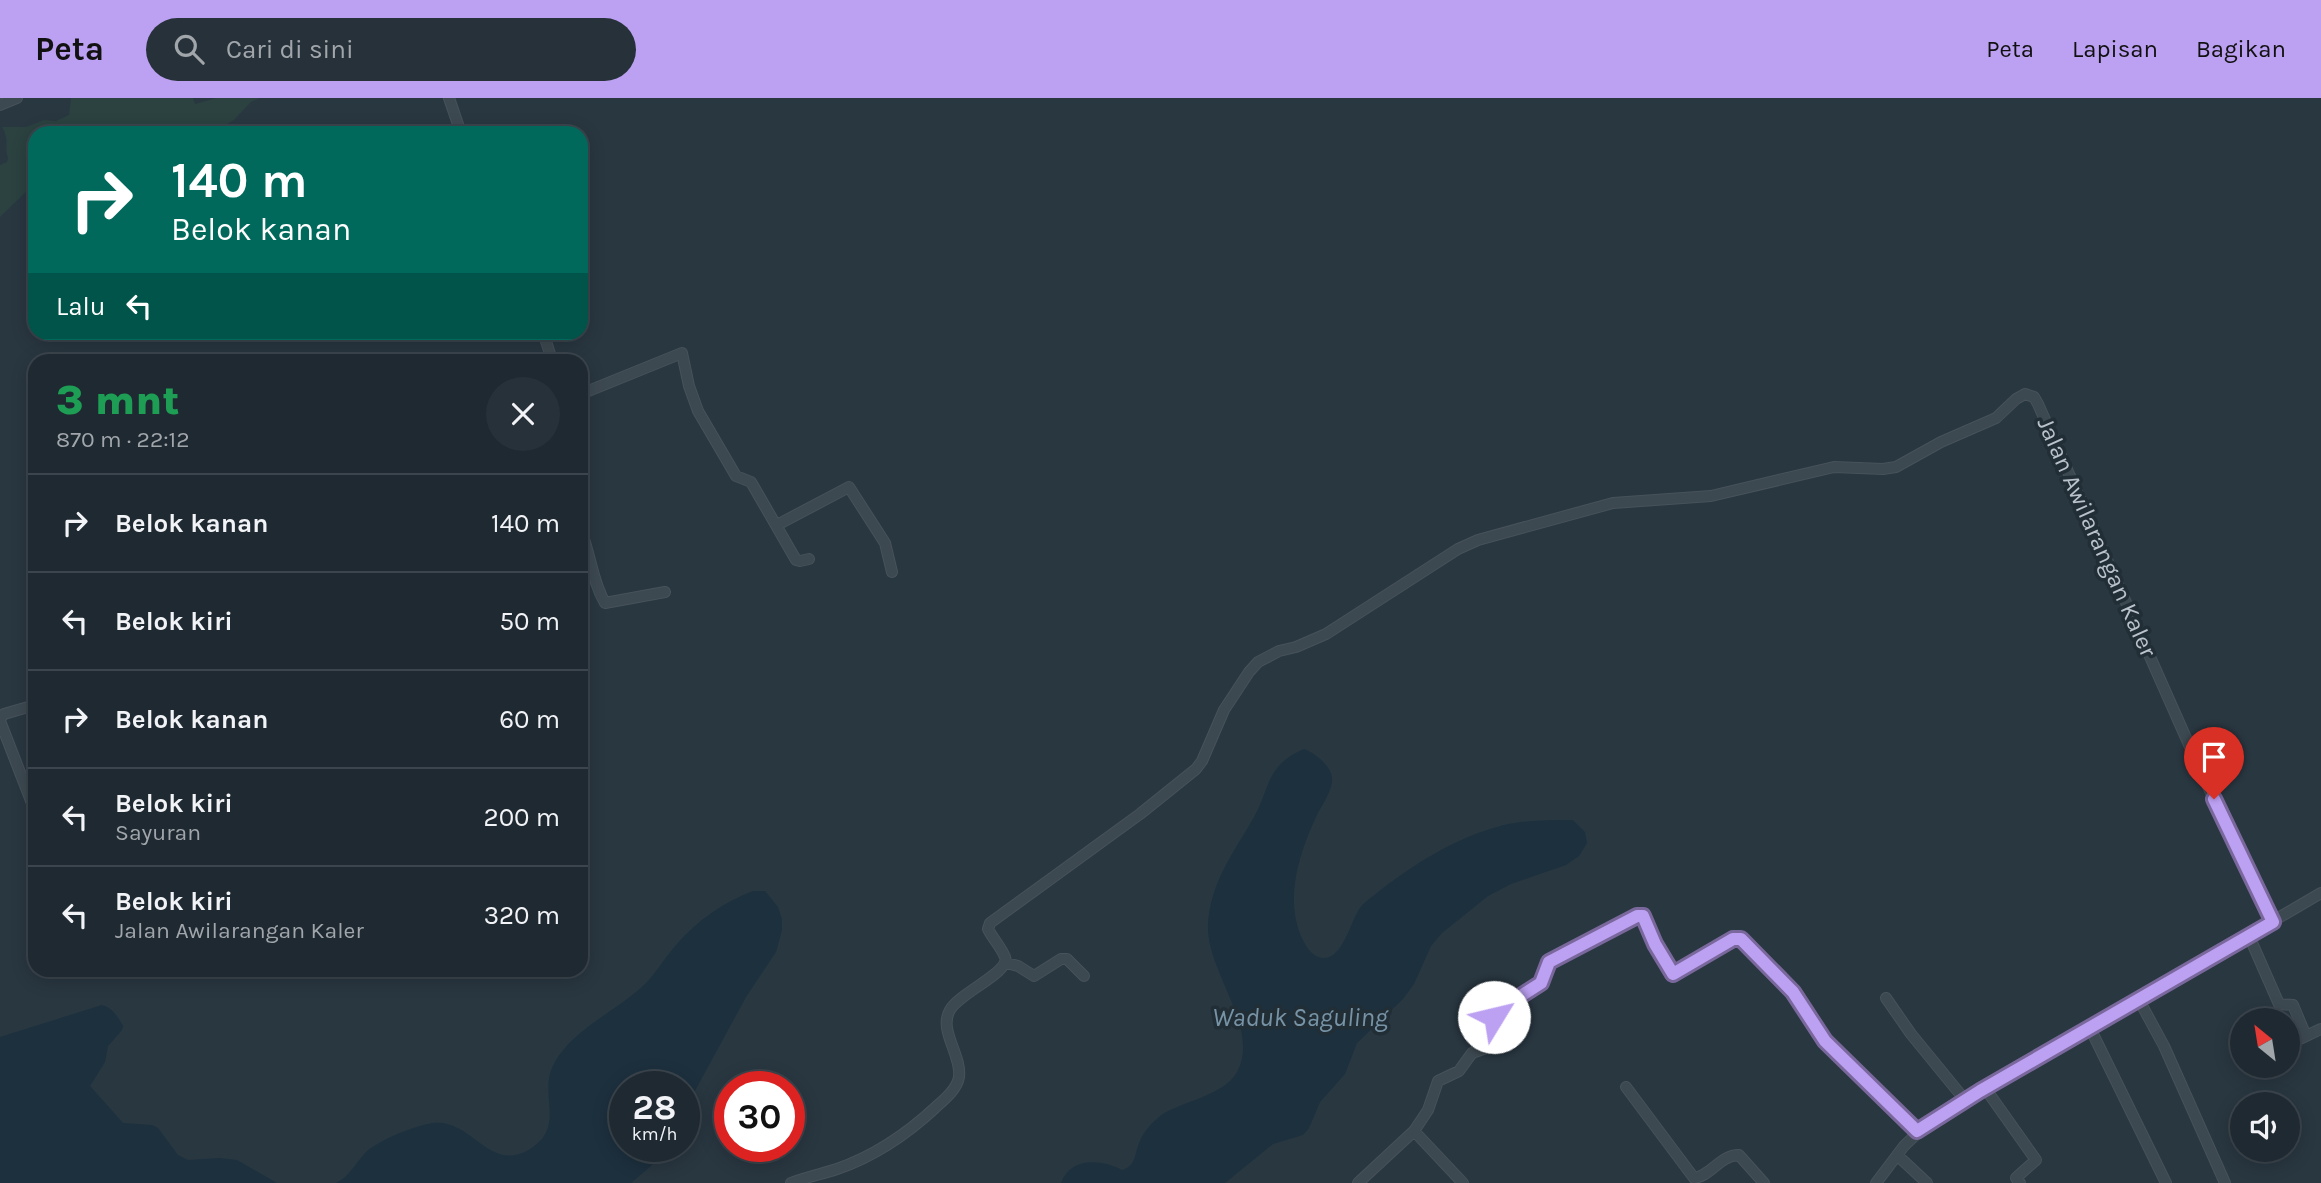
<!DOCTYPE html>
<html lang="id">
<head>
<meta charset="utf-8">
<style>
	:root { --surface:#1f2931; --page:#273139; --text:#f1f3f6; --muted:#a1a6ab; --line:#3c454d; --accent:#bca0f2 }
	body { margin:0; font-family:Karla,sans-serif; background:var(--page); color:var(--text); height:100vh; display:flex; flex-direction:column; font-size:26px; white-space:nowrap }
	* { box-sizing:border-box; margin:0 }
	p { font-size:23px; color:var(--muted) }
	.icon { flex:none; width:38px; height:38px; fill:none; stroke:currentColor; stroke-width:2; stroke-linecap:round; stroke-linejoin:round }
	.map { position:relative; flex:1; overflow:hidden }
	.drawer { position:absolute; left:28px; top:256px; width:560px; height:623px; display:flex; flex-direction:column; background:var(--surface); border-radius:21px; box-shadow:0 4px 18px #0003,0 0 0 2px var(--line) }
	.drawer>* { flex:none }
	.top-card { position:absolute; left:28px; top:28px; width:560px; height:214px; border-radius:21px; box-shadow:0 4px 18px #0003,0 0 0 2px var(--line); background:#00695c; color:#fff; overflow:hidden }
	.needle { width:46px; rotate:330deg }
	.buttons { position:absolute; left:2230px; top:910px; display:grid; gap:14px }
	.buttons a { display:grid; place-items:center; width:70px; height:70px; border-radius:50%; background:var(--surface); box-shadow:0 4px 18px #0003,0 0 0 2px var(--line); font-size:35px }
	.speed { position:absolute; left:609px; top:973px; display:flex; gap:14px; font-size:35px; font-weight:700; text-align:center }
	.speed>* { display:grid; place-content:center; width:91px; height:91px; border-radius:50%; background:var(--surface); box-shadow:0 4px 18px #0003,0 0 0 2px var(--line); line-height:1 }
	.speed small { font-size:18px; font-weight:400 }
	.speed .limit { border:10px solid #d22; background:#fff; color:#111 }
	.pin { position:absolute; display:grid; place-items:center; width:60px; height:60px; color:#fff; margin:-72px -30px; border-radius:50% 50% 50% 0; rotate:-45deg; box-shadow:0 0 7px #0007 }
	.pin .icon { rotate:45deg }
	.me { position:absolute; width:77px; margin:-38px; rotate:54deg; stroke-linejoin:round; filter:drop-shadow(0 0 5px #0008) }
	.turn { display:flex; align-items:center; gap:24px; height:147px; padding:0 28px; font-size:32px }
	.turn .icon { width:91px; height:91px; stroke-width:2.5 }
	.turn b { display:block; font-size:49px; line-height:60px }
	.then { display:flex; align-items:center; height:66px; padding:0 28px; background:#0003; gap:14px; font-size:26px }
	.round { display:grid; place-items:center; flex:none; width:74px; height:74px; border-radius:37px; background:var(--page) }
	.summary { display:flex; align-items:center; justify-content:space-between; height:119px; padding:0 28px }
	h1 { font-size:42px; font-weight:800; line-height:52px; color:#1e9e55 }
	ul { padding:0; list-style:none }
	li { display:flex; align-items:center; gap:21px; height:98px; padding:0 28px; border-top:2px solid var(--line) }
	li div { flex:1 }
	li b { display:block; font-size:26px }
	li em { font-style:normal }
	header { display:flex; align-items:center; gap:42px; box-sizing:border-box; height:98px; padding:0 35px; background:var(--accent); color:#111 }
	header strong { font-size:33px }
	nav { display:flex; gap:38px; margin-inline-start:auto; font-size:24px }
	.search { width:490px; height:63px; background:var(--page); display:flex; align-items:center; gap:18px; box-sizing:border-box; padding:0 24px; border-radius:38px; color:var(--muted); font-size:26px }
	.map>svg:first-child { display:block }
</style>
</head>
<body>
<header>
<strong>Peta</strong>
<div class="search"><svg class="icon" aria-label="search" viewBox="0 0 24 24"><circle cx="10" cy="10" r="6"/><path d="M15 15l6 6"/></svg>Cari di sini</div>
<nav><a>Peta</a><a>Lapisan</a><a>Bagikan</a></nav>
</header>
<div class="map">
<svg width="2321" height="1085" viewBox="0 0 2321 1085">
	<rect width="100%" height="100%" fill="#293741"/>
	<path fill="#2b4240" d="M71,0h122l2,6 21,-6h44l-9,4 -17,18 -22,13h-177v50l-35,34v-52l7,-3 1,-4c-4,-13 2,-16 -6,-31h24l18,-7 12,1 13,-6z"/>
	<path fill="#1d303e" d="M1304,651c11,4 27,17 28,29 1,13 -11,28 -16,39 -16,34 -30,77 -17,114 3,8 9,21 17,25 24,12 34,-32 42,-45 4,-7 10,-11 15,-15 39,-31 83,-59 131,-71 22,-5 47,-5 69,-5l12,12 2,11 -8,13 -13,9 -55,19 -23,12 -46,37 -11,13 -17,38 -11,15 -46,44 -12,31 -25,28 -11,26 -6,7 -30,9 -48,39h-164c10,-26 40,-24 61,-13 15,-4 12,-17 18,-29 4,-10 12,-18 20,-25 21,-15 64,-20 77,-44 24,-43 -31,-101 -29,-147 2,-41 25,-72 45,-106 18,-32 12,-53 51,-70z
		M753,793h12l13,16 4,12v11l-6,22 -30,45 -62,114v-24h-59v59h42l-16,20 -20,17h-295c14,-7 19,-19 29,-30 14,-13 48,-27 68,-30 40,-5 57,54 100,24 31,-22 7,-52 19,-79 17,-38 66,-57 94,-85 11,-11 19,-26 30,-38 22,-25 46,-42 77,-54z
		M102,907c11,3 15,11 21,21l-1,4 -14,16 -3,16 -15,24 33,37 29,2 6,3 20,27 10,5 31,-2 18,2 40,23h-277v-146z"/>
	<g fill="none" stroke-linecap="round" stroke-linejoin="round">
		<defs>
			<path id="minor" d="M449,0l12,35
				M0,7l17,-7
				M543,234l9,28
				M581,296l101,-41 7,33 9,25 38,65 15,6 45,78 4,1 9,-2
				M777,427l72,-38 36,56 7,29
				M581,433c10,24 11,50 24,72l60,-11
				M0,621l4,-5 31,-9
				M0,623l35,90
				M2249,838l30,68 14,1 13,31 15,-7
				M1006,865l12,3 16,10 27,-17h6l17,17
				M1886,900l25,36 54,66
				M2139,902l25,46 61,137
				M2090,930l76,155
				M2287,947l19,-9
				M1626,989l68,91c17,-2 26,-23 45,-23l25,28
				M1985,990l51,72 -18,16 -2,2 4,5
				M1414,1033l14,-21 10,-29 21,-10 13,-18 17,-6 4,-4 4,-16 -3,-12 3,-4 44,-28 8,-21 88,-46h6l12,28 18,30 60,-35h8l52,53 32,49 92,90
				M1897,1057l30,28
				M791,1085c15,-6 31,-9 46,-14 38,-13 70,-35 99,-62 9,-8 21,-18 23,-30 3,-22 -21,-47 -9,-67 9,-17 61,-38 55,-53 -4,-10 -12,-18 -17,-28l2,-6 150,-109 56,-45 6,-8 22,-51 25,-38 9,-10 21,-11 17,-4 30,-13 132,-85 20,-9 135,-37 98,-7 123,-29 49,2 13,-2 45,-25 55,-24 20,-19 9,-5 9,3 4,7 164,370 71,148
				M1358,1085l56,-52 49,52
				M1876,1085l28,-37 25,-24 392,-229"/>
		</defs>
		<use href="#minor" stroke="#47525a" stroke-width="12"/>
		<use href="#minor" stroke="#3d4951" stroke-width="10"/>
	</g>
	<g fill="none" stroke-linecap="round" stroke-linejoin="round">
		<defs>
			<path id="route" d="M1494,919l3,-6 44,-28 8,-21 88,-46h6l12,28 18,30 60,-35h8l52,53 32,49 92,90 63,-40 293,-169 -59,-123"/>
		</defs>
		<use href="#route" stroke="#7a689d" stroke-width="18"/>
		<use href="#route" stroke="#bca0f2" stroke-width="12"/>
	</g>
	<g text-anchor="middle" stroke-width="7" stroke-linejoin="round" paint-order="stroke">
		<g font-size="24" fill="#bac3cb" stroke="#222e36">
			<text transform="translate(2097 439) rotate(66)" y="8">Jalan Awilarangan Kaler</text>
		</g>
		<g font-size="26" font-style="italic" fill="#7793a6" stroke="#222e36">
			<text x="1300" y="928">Waduk Saguling</text>
		</g>
	</g>
</svg>
<div class="buttons">
<a><svg class="needle" viewBox="-14 -14 28 28"><path d="M0-13l5 13h-10z" fill="#e53935"/><path d="M0 13l5-13h-10z" fill="#a1a6ab"/></svg></a>
<a><svg class="icon" aria-label="sound" viewBox="0 0 24 24"><path d="M4 9h4l5-4v14l-5-4H4zM17 9q2 3 0 6"/></svg></a>
</div>
<div class="speed"><div>28<small>km/h</small></div><div class="limit">30</div></div>
<div class="pin" style="left:2214px;top:701px;background:#d93025"><svg class="icon" aria-label="arrive" viewBox="0 0 24 24"><path d="M6 21V4h12l-3 4 3 4H6"/></svg></div>
<svg class="me" style="left:1494px;top:919px" viewBox="-20 -20 40 40"><circle r="19" fill="#fff"/><path d="M0-13L10 11 0 6-10 11z" fill="#bca0f2"/></svg>
<div class="top-card">
<div class="turn"><svg class="icon" aria-label="right" viewBox="0 0 24 24"><path d="M7 20v-9h11M14 6l5 5-5 5"/></svg><div><b>140 m</b>Belok kanan</div></div>
<div class="then">Lalu<svg class="icon" aria-label="left" viewBox="0 0 24 24"><path d="M17 20v-9H6M10 6l-5 5 5 5"/></svg></div>
</div>
<section class="drawer">
<div class="summary"><div><h1>3 mnt</h1><p>870 m · 22:12</p></div><a class="round"><svg class="icon" aria-label="close" viewBox="0 0 24 24"><path d="M6 6l12 12M18 6L6 18"/></svg></a></div>
<ul>
<li><svg class="icon" aria-label="right" viewBox="0 0 24 24"><path d="M7 20v-9h11M14 6l5 5-5 5"/></svg><div><b>Belok kanan</b></div><em>140 m</em></li>
<li><svg class="icon" aria-label="left" viewBox="0 0 24 24"><path d="M17 20v-9H6M10 6l-5 5 5 5"/></svg><div><b>Belok kiri</b></div><em>50 m</em></li>
<li><svg class="icon" aria-label="right" viewBox="0 0 24 24"><path d="M7 20v-9h11M14 6l5 5-5 5"/></svg><div><b>Belok kanan</b></div><em>60 m</em></li>
<li><svg class="icon" aria-label="left" viewBox="0 0 24 24"><path d="M17 20v-9H6M10 6l-5 5 5 5"/></svg><div><b>Belok kiri</b><p>Sayuran</p></div><em>200 m</em></li>
<li><svg class="icon" aria-label="left" viewBox="0 0 24 24"><path d="M17 20v-9H6M10 6l-5 5 5 5"/></svg><div><b>Belok kiri</b><p>Jalan Awilarangan Kaler</p></div><em>320 m</em></li>
</ul>
</section>
</div>
</body>
</html>
